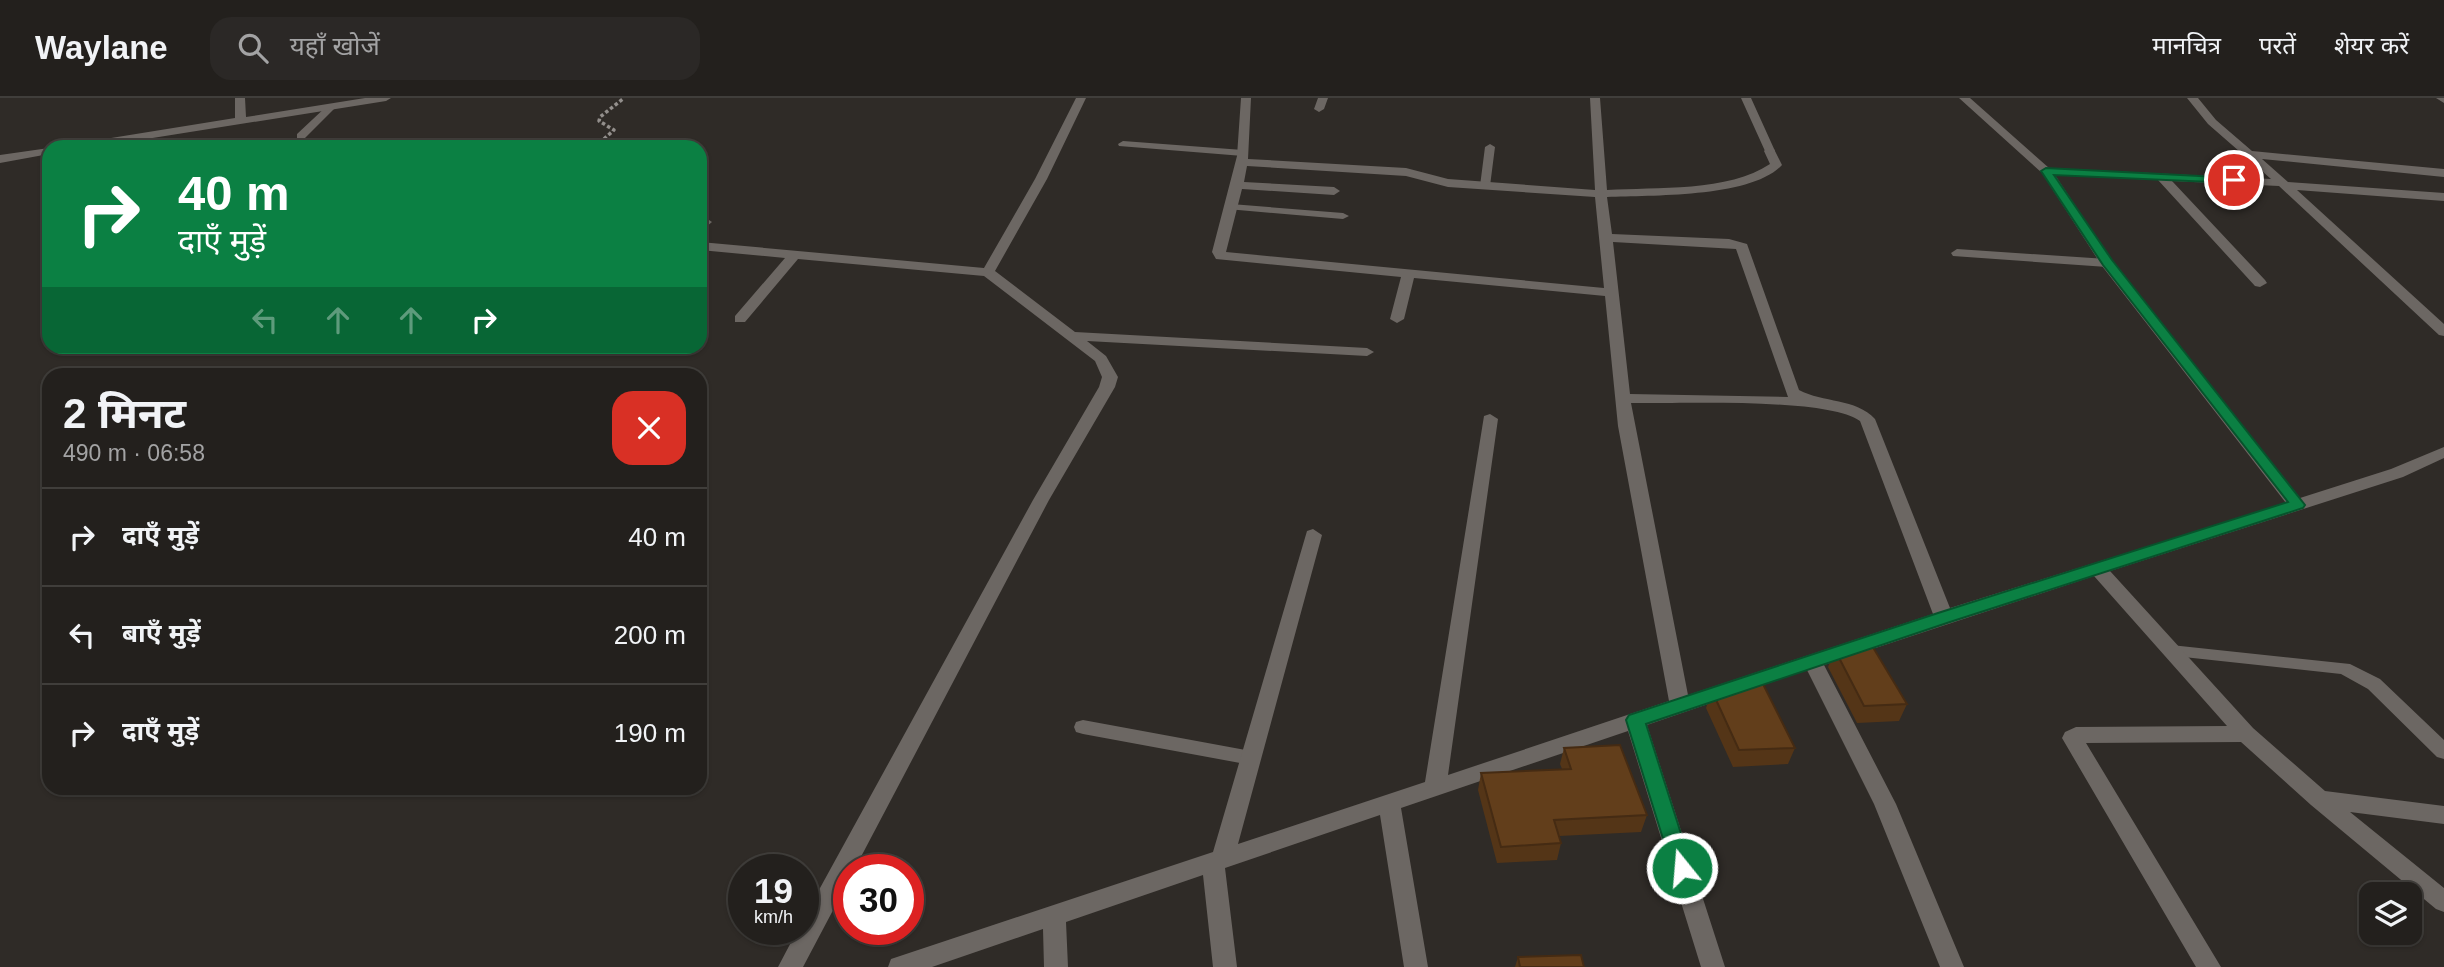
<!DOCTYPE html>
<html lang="hi">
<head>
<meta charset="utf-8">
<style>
	:root { --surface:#23201d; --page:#2b2826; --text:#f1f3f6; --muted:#a3a3a4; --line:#403e3b }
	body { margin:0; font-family:Helvetica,"Noto Sans Devanagari",sans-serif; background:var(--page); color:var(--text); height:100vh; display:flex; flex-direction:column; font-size:26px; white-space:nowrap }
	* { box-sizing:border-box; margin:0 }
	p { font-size:23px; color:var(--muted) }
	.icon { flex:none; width:38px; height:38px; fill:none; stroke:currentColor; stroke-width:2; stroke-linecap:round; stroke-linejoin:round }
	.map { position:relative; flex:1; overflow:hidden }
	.drawer { position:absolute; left:42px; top:270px; width:665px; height:427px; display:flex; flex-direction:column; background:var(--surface); border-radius:21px; box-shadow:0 2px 5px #0004,0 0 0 2px var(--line) }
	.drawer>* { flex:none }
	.hud { position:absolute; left:42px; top:42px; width:665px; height:214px; border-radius:21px; box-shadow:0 2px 5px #0004,0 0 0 2px var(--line); background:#0b8043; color:#fff; overflow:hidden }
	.buttons { position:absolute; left:2359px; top:784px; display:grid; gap:14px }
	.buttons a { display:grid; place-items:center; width:63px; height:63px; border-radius:14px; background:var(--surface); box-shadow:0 2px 5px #0004,0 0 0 2px var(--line); font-size:35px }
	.speed { position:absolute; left:728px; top:756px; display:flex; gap:14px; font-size:35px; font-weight:700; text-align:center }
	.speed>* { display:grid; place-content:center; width:91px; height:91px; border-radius:50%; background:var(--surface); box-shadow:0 2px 5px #0004,0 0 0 2px var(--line); line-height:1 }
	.speed small { font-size:18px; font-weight:400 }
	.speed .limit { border:10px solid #d22; background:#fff; color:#111 }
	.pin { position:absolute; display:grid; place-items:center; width:60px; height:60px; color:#fff; margin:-30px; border:4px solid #fff; border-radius:50%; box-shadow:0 2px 7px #0007 }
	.me { position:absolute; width:77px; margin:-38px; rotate:343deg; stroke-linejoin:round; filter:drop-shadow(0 0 5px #0008) }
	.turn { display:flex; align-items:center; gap:24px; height:147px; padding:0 21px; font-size:32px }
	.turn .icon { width:91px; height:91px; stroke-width:2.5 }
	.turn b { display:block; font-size:49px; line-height:60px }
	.lanes { display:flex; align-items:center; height:66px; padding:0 21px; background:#0003; justify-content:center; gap:35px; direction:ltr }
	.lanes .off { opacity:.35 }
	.round { display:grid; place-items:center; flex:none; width:74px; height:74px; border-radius:21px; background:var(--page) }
	.overview { display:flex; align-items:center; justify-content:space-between; height:119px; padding:0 21px }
	h1 { font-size:42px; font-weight:700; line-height:52px }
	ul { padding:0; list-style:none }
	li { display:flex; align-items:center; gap:21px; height:98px; padding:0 21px; border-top:2px solid var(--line) }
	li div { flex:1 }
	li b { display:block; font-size:26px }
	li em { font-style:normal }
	header { display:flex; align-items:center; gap:42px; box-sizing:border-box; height:98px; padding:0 35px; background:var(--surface); border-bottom:2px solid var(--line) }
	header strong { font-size:33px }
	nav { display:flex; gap:38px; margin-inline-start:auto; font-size:24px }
	.search { width:490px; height:63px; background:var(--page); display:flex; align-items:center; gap:18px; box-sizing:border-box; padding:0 24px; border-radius:21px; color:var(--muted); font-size:26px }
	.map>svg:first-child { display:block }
</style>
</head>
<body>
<header>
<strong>Waylane</strong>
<div class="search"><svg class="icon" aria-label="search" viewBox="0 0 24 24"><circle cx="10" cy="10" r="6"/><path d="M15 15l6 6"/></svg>यहाँ खोजें</div>
<nav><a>मानचित्र</a><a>परतें</a><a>शेयर करें</a></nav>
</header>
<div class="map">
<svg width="2444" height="869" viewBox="0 0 2444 869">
	<rect width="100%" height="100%" fill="#2f2b27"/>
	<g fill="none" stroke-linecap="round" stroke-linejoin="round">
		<path stroke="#938f8c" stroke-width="3.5" stroke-dasharray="3.5 2.5" stroke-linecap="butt" d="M595,49l19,-17 -15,-9 1,-4 24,-19"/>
		<path fill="#6c6763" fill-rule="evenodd" d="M1741,0h10l24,53 -1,2 -9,-2z
			M328,7l8,2 -31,31h-8v-4z
			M1123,43l120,9 5,3 -5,3 -124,-10 -1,-2z
			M1490,46l5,3 -5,39 -5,3 -5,-3 5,-39z
			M1231,106l112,9 6,3 -6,3 -116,-10v-4z
			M1957,151l150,10 6,4 -6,4 -154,-11 -2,-3z
			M2171,547l179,19 30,15 64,61v19l-7,-2 -69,-68 -27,-15 -176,-19 -3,-4 3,-4z
			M1083,622l168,31 7,2 2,5 -2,5 -7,2 -168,-31 -7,-2 -2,-5 2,-5z"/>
		<path fill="#6c6763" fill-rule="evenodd" d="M235,0h10l1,19 119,-19h26l-5,3 -290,46h-28l6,-3 161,-26z
			M1076,0h10l-39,81 -52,92 80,61 292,16 7,4 -7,4 -280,-15 19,15 12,21 -3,10 -66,113 -195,370h-5v10l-46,87h-25l20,-38h5v-10l230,-419 66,-113 3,-10 -7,-16 -111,-85 -186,-17 -53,63h-10v-6l50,-58 -85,-8v-8l284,26 51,-89z
			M1241,0h10l-3,61 158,9 42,11 147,11 -5,-92h10l7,92c49,-3 122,2 163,-26l-6,-13 2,-2h8l8,16c-31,33 -130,30 -175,32l5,37 117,5 18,5 52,146c24,13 57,8 76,29l75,189 336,-105 -184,-237 -60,-93 -83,-75h11l79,70 222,11 -63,-55 -21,-26h11l18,22 36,31 192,18v8l-182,-18 26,23 156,11v8l-147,-11 147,134v12l-5,-1 -160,-149 -107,-5 93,99 2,3 -7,4 -5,-1 -97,-106 -103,-5 57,86 188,237 91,-29 53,-22v11l-41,19 -293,94 143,157 72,63 119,15v18l-94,-12 94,76v24l-8,-3 -125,-104 -70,-63 -155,1 135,224h-25l-134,-229 3,-6 11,-5 151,-1 -133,-150 -270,89 72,139 68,163h-24l-66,-163 -67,-134 -160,55 78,242h-24l-73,-236 -227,77 27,159h-24l-24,-152 -155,53 12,99h-24l-10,-92 -137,47 2,45h-24l-1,-38 -111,38h-44l3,-8 9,-3 313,-104 94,-321 6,-2 9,6 -84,309 187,-62 59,-366 6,-2 8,5 -50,356 221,-74 -51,-275 -13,-130 -191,-18 -10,41 -7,4 -7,-4 11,-42 -185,-18 -4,-7 25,-96zM1247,68l159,10 42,11 147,10 9,91 -378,-36 16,-63 92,6 6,-4 -6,-4 -90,-5zM1613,144l123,7 52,148 -158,-3zM1631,305c49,1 195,-6 229,18l73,193 -245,81z
			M1318,0h10l-4,11 -5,3 -5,-3z
			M2436,0h8v5z
			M49,50v6l-49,9v-8z
			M706,120l6,4 -12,10v-11z"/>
	</g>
	<path fill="#543517" d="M1835,552l72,54 -8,17 -42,2 -29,-56z
		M1712,593l83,57 -7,16 -55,3 -27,-59z
		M1564,650l83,67 -6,17 -82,4 2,7 -4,17 -60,3 -19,-73 3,-17 81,-4 -2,-5z
		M1518,859l66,10h-69z"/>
	<path fill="#623e1b" stroke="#452b13" stroke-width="2" d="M1871,546l36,60 -43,2 -29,-56 14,-5z
		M1763,586l32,64 -56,2 -27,-59 16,-6z
		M1620,647l27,70 -93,5 7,23 -60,4 -20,-74 90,-4 -7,-21z
		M1581,857l3,12h-64l-2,-10z"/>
	<path fill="#0b8043" stroke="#07532c" stroke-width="2" d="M2046,70l192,10 1,2 -5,3 -180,-8 58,85 193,245 -2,3 -353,114 -304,102 46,144 -3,6 -7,3 -8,-3 -48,-154 3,-5 309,-102 350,-111 -185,-237 -62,-94z"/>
</svg>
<div class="buttons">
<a><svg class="icon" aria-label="layers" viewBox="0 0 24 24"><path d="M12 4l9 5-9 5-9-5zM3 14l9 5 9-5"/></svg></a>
</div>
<div class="speed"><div>19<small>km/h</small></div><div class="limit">30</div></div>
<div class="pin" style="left:2234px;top:82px;background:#d93025"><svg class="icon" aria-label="arrive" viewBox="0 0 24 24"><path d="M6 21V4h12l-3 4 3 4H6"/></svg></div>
<svg class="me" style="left:1682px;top:770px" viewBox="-20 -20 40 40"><circle r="17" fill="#0b8043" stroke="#fff" stroke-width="3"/><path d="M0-11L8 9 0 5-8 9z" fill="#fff"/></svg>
<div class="hud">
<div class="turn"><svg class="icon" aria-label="right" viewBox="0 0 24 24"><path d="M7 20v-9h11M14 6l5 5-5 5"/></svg><div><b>40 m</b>दाएँ मुड़ें</div></div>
<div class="lanes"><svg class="icon off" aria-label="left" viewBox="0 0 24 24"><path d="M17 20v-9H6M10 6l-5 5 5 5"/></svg><svg class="icon off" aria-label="ahead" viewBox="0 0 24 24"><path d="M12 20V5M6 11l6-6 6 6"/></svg><svg class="icon off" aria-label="ahead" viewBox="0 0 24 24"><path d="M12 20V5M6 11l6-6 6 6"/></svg><svg class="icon" aria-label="right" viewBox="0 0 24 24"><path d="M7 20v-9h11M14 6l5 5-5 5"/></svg></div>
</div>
<section class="drawer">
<div class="overview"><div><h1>2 मिनट</h1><p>490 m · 06:58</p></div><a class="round" style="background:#d93025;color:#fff"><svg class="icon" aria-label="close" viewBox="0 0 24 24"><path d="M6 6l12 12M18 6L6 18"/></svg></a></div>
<ul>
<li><svg class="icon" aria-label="right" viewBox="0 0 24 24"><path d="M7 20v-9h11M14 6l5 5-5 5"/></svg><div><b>दाएँ मुड़ें</b></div><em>40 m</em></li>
<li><svg class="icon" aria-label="left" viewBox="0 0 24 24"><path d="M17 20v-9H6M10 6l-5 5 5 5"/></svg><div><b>बाएँ मुड़ें</b></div><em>200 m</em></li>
<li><svg class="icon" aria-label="right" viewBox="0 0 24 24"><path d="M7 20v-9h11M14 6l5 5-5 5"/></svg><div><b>दाएँ मुड़ें</b></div><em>190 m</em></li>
</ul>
</section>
</div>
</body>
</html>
